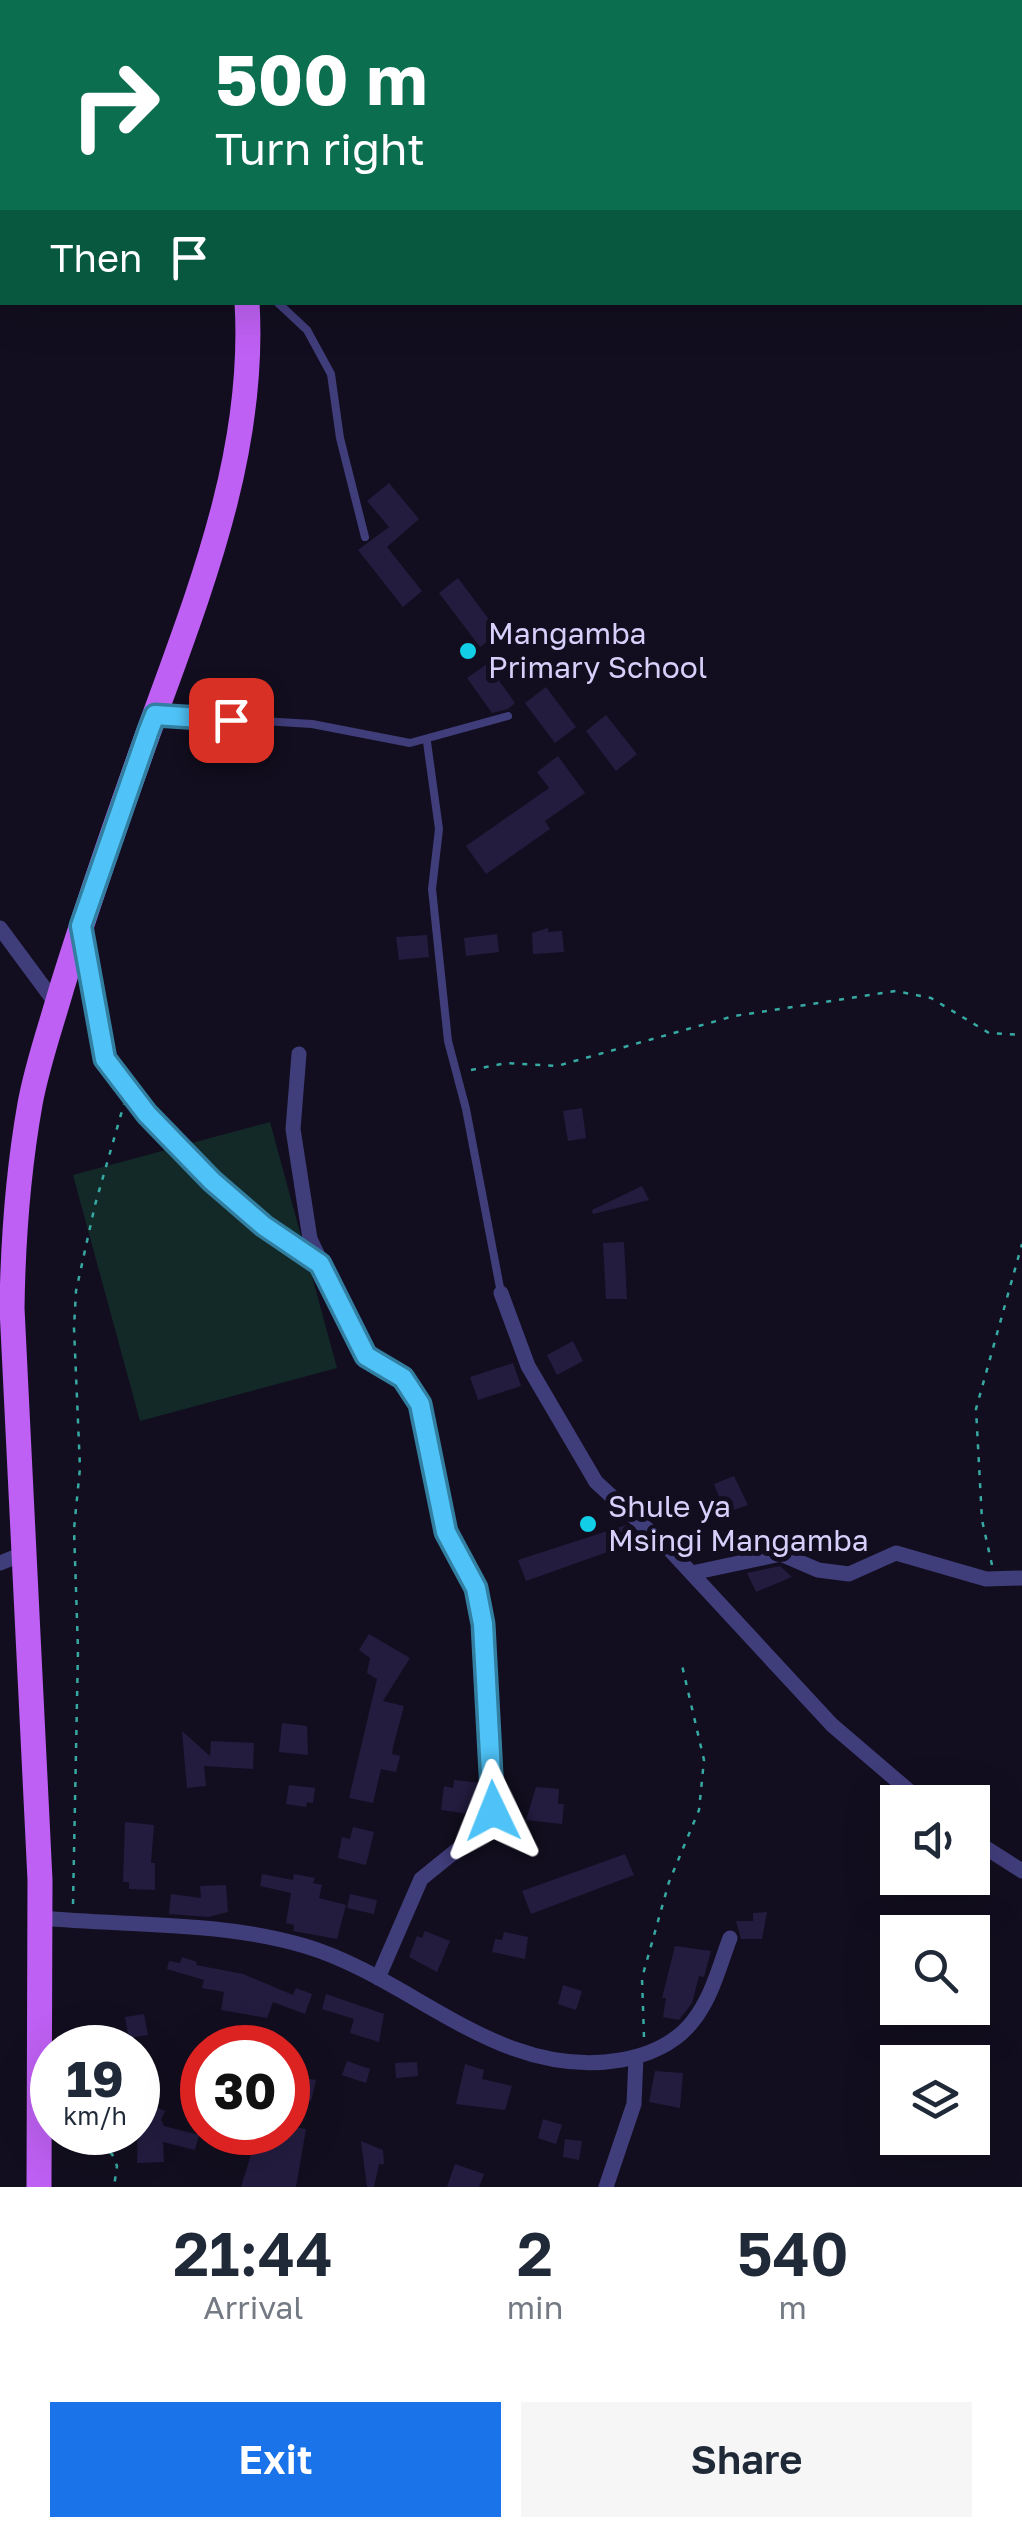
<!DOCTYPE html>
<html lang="en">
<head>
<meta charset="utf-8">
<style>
	:root { --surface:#fff; --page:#f6f6f7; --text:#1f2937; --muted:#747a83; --accent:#1a73e8 }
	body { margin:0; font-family:"Golos Text",sans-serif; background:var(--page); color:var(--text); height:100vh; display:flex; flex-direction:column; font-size:38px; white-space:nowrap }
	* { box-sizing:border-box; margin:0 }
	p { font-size:32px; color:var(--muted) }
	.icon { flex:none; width:55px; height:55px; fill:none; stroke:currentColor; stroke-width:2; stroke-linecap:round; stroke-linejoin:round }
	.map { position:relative; height:2187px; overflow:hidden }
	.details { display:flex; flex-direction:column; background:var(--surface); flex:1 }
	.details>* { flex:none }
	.guide { position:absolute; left:0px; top:0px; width:1022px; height:305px; box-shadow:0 10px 40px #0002; background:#0b6e4f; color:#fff; overflow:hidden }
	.controls { position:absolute; left:880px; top:1785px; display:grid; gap:20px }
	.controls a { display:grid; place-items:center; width:110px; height:110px; border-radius:0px; background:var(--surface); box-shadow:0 10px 40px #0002; font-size:50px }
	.speed { position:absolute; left:30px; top:2025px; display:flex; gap:20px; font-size:50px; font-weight:700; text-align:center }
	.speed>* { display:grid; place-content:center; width:130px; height:130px; border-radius:50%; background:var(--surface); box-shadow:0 10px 40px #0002; line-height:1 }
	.speed small { font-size:25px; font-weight:400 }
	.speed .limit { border:15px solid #d22; background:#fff; color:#111 }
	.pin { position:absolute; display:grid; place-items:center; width:85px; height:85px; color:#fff; margin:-42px; border-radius:20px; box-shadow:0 5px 15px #0006 }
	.me { position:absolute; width:110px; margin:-55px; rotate:358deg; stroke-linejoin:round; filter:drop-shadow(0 0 8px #0008) }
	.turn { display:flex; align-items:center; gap:35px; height:210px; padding:0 50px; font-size:45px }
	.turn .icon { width:130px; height:130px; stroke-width:2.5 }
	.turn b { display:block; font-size:70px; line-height:85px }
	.then { display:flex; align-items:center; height:95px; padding:0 50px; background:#0003; gap:20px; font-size:38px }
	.eta { display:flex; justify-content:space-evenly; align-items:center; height:170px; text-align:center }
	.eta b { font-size:60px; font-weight:600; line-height:70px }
	.button { display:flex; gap:20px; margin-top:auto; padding:20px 50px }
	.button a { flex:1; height:115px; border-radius:0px; background:var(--accent); color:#fff; font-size:40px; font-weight:600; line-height:115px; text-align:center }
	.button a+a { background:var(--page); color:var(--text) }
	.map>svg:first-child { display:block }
</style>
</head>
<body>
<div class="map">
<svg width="1022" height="2187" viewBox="0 0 1022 2187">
	<rect width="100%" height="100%" fill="#120e1f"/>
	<path fill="#122928" d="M270,1122l67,246 -197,53 -67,-246z"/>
	<path fill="#231c3f" d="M389,483l30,36 -32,28 35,44 -19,16 -45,-57 31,-23 -22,-26z
		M458,578l41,55 -19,14 -41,-54z
		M487,664l28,39 -7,6 -16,4 -25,-35z
		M546,687l30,40 -21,16 -30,-40z
		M606,715l31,39 -21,17 -30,-40z
		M558,756l27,37 -40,28 5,8 -64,45 -20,-28 83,-58 -12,-16z
		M548,928v4l14,-1 2,21 -31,2 -1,-21z
		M497,934l2,18 -33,4 -2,-18z
		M427,935l2,22 -30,3 -3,-23z
		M582,1108l4,30 -18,3 -5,-30z
		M642,1186l7,14 -56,14 -1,-4z
		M624,1242l3,57h-21l-3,-56z
		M573,1341l10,20 -26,14 -10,-20z
		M513,1363l8,23 -43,14 -8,-23z
		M734,1476l14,29 -23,8 -11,-29z
		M626,1525l15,15 -115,41 -8,-21z
		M780,1566l12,11 -36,15 -9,-19z
		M369,1634l41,24 -27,43 21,5 -11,41 -1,7 8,2 -4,16 -15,-3 -8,34 -24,-5 28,-119 -10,-6 3,-15 -11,-8z
		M282,1723l25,3 1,29 -29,-3z
		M182,1731l28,25 1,-15 43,2 -1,26 -49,-3 2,20 -19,2z
		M454,1780l27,3 -4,32 -36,-5 3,-24 9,2z
		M289,1785l26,3 -2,15 -6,-1 -1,5 -20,-3z
		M536,1787l23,2 -1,15h6l-2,20 -36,-4z
		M125,1822l29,3 -3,38h4v27l-26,-1v-7h-6z
		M353,1827l21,5 -8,33 -28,-7 4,-21 8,2z
		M625,1854l9,21 -103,39 -9,-23z
		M262,1874l31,6 1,-6 21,4 -2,5 9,2 -3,13 27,7 -9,34 -44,-8 1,-6 -8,-2 5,-30 -31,-7z
		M226,1885l2,27 -20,5 -39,-3 2,-20 30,4 -1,-12z
		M350,1894l27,6 -3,14 -27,-6z
		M767,1912l-5,27h-21l-5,-18h17v-8z
		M425,1931l25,10 -13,31 -28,-15 8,-21 5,2z
		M504,1932l24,5 -3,22 -33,-7 3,-13 7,1z
		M675,1946l36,5 -7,26 -5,-1 -7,27 -13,17 -16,-3 3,-19h-4z
		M182,1957l15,5 -1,3 47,9 50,21 3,-7 16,6 -7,20 -32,-12 -6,16 -46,-8 3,-18 -22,-4 2,-8 -37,-11 2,-8 11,2z
		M563,1985l19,6 -6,19 -18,-6z
		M326,1994l58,20 -5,28 -29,-9 4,-14 -32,-10z
		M144,2014l4,21 -19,3 -4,-21z
		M347,2061l23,8 -4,14 -24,-8z
		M417,2062l1,14 -22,2 -1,-15z
		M465,2064l19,6 -2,9 30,7 -7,24 -49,-6z
		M655,2071l28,2 -3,35 -31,-6z
		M288,2075l28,5 -5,21 -23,-4z
		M146,2103l19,8 -4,9 3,6 35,9 -4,15 -32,-8 1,20 -27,1 1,-53 4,2z
		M543,2119l19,6 -6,19 -18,-6z
		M288,2126l18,3 -10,58h-55l17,-55h30z
		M565,2139l17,2 -3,19 -16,-3z
		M361,2141l22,9 1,14h-5l-5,23h-7z
		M455,2164l29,10 -5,13h-32z"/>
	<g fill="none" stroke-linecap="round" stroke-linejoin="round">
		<path stroke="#37a9a3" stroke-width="2.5" stroke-dasharray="5 8" stroke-linecap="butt" d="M228,2l3,-2
			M471,1070l35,-7 51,3 177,-50 162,-25 35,7 58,35 33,2
			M992,1565l-10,-45 -6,-111 46,-165
			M73,1904l5,-254 -4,-121 6,-61 -6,-140 2,-37 19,-86 29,-101
			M644,2037l-2,-59 27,-96 30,-72 5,-50 -23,-99
			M60,2140l34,5 18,9 5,12 -3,21"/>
		<path stroke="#403d7b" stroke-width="8" d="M277,302l30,28 24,44 9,64 25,99
			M159,715l153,9 98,19 98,-27
			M427,742l12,87 -7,60 16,152 18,68 35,184
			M84,940l16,98 13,34 99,109 51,46 54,35"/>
		<path stroke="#403d7b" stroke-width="15" d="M0,928l57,77
			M299,1054l-6,75 17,110 56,116 37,23 17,26 26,128 30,56 11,74 6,149 -4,13 -68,55 -43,99
			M501,1293l27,73 68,116 73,67 163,176 90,77
			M0,1563l25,-10
			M692,1573l89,-19 37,16 31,4 47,-21 90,26 36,-1
			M972,1839l50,32
			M41,1918c87,8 180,3 264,28 108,32 194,135 316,114 28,-5 54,-16 72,-39 19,-24 26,-54 37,-83
			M606,2187l28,-83 2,-47"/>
		<path stroke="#be60f3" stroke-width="25" d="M165,0l1,2
			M39,2187l1,-307 -28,-572c1,-69 6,-136 18,-204 7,-39 21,-78 32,-117 27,-87 57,-173 88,-259 50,-138 106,-276 97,-426"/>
	</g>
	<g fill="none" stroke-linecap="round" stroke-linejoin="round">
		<defs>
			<path id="route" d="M231,720l-76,-5 -6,15 -68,196 24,133 42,55 65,67 52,45 56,38 46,92 37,22 17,26 26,128 30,56 7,36 10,187"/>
		</defs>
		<use href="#route" stroke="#337fa1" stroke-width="25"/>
		<use href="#route" stroke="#4fc3f7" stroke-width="18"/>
	</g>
	<g fill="#12cee6" stroke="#120e1f" stroke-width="4">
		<circle cx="468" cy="651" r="10"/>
		<circle cx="588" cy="1524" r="10"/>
	</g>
	<g text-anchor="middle" stroke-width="10" stroke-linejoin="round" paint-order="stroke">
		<g font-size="30" fill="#d6d0fb" stroke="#120e1f" text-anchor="start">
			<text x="488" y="644">Mangamba<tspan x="488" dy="34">Primary School</tspan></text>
			<text x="608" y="1517">Shule ya<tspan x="608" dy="34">Msingi Mangamba</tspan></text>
		</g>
	</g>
</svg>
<div class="controls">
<a><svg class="icon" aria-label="sound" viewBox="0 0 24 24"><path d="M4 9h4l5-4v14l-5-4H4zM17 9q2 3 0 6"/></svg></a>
<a><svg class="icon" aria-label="search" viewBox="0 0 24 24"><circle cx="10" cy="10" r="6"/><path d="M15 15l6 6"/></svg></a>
<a><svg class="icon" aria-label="layers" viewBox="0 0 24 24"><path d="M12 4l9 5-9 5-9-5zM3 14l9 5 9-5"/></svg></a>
</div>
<div class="speed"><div>19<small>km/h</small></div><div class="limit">30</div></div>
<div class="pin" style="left:231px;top:720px;background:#d93025"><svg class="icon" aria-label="arrive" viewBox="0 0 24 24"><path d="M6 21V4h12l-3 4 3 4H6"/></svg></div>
<svg class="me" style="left:493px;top:1811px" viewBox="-20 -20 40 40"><path d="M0-17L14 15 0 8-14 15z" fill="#4fc3f7" stroke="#fff" stroke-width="4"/></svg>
<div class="guide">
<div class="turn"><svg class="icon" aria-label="right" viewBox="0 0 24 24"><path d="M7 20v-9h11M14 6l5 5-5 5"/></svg><div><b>500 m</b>Turn right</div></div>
<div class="then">Then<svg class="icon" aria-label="arrive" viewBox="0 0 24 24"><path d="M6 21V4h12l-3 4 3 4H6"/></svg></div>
</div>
</div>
<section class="details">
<div class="eta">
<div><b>21:44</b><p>Arrival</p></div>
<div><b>2</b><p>min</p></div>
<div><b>540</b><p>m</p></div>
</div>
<div class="button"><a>Exit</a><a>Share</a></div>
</section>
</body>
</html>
